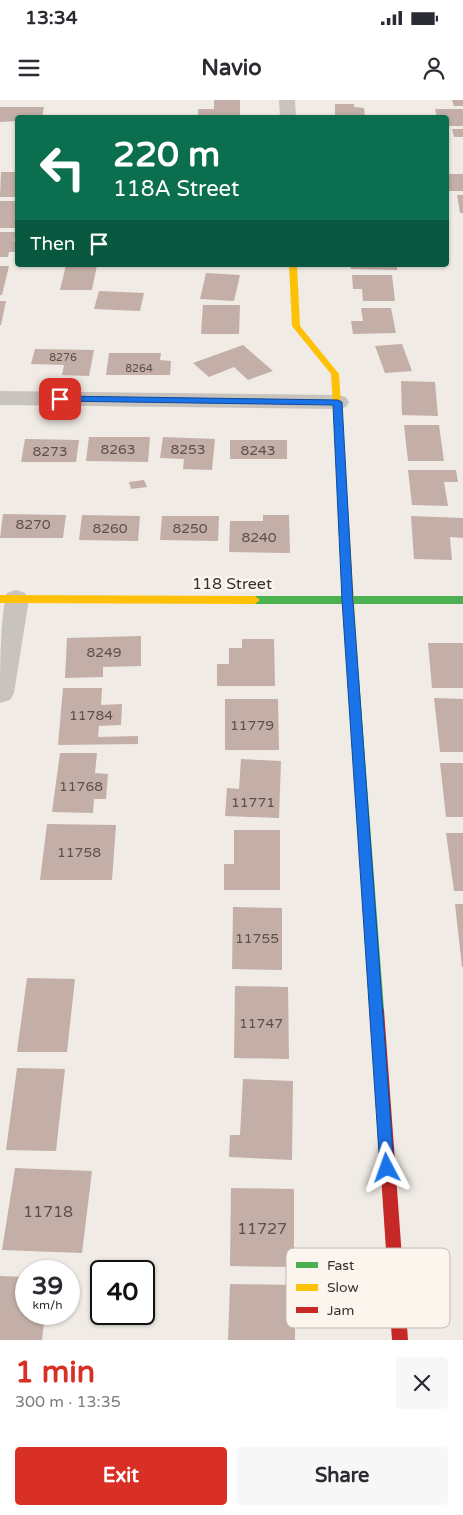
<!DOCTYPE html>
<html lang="en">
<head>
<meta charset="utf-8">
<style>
	:root { --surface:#fff; --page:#f7f7f7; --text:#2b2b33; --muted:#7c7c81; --accent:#d93025 }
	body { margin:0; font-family:"Varela Round",sans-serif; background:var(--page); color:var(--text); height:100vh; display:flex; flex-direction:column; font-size:19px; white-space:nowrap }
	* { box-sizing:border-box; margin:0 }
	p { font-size:16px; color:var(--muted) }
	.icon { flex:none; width:28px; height:28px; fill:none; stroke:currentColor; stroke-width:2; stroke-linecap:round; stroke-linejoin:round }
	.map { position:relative; height:1240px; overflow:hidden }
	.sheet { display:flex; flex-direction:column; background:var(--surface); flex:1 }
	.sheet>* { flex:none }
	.top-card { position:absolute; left:15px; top:15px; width:434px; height:152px; border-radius:5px; box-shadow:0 1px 4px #0004; background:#0b6e4f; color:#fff; overflow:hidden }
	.speed { position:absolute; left:15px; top:1160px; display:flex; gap:10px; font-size:25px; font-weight:700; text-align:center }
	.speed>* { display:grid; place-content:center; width:65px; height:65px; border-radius:50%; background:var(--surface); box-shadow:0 1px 4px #0004; line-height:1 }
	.speed small { font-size:12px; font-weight:400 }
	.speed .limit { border:2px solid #111; border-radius:8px; background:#fff; color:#111 }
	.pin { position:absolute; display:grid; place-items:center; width:42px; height:42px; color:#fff; margin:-21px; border-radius:10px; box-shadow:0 2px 8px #0006 }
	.me { position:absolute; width:55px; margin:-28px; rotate:356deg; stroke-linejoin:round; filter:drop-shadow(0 0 4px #0008) }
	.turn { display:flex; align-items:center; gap:18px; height:105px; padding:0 15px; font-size:22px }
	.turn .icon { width:65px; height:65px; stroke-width:2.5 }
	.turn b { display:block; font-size:35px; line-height:42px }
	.then { display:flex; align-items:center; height:48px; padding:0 15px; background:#0003; gap:10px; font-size:19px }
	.round { display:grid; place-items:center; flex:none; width:52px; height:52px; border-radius:5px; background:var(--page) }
	.head { display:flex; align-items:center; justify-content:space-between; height:85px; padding:0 15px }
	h1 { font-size:30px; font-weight:800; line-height:38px; color:var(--accent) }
	.primary-button { display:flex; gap:10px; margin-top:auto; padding:10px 15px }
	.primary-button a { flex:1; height:58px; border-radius:5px; background:var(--accent); color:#fff; font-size:20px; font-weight:800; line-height:58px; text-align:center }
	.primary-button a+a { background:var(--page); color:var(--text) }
	.status { display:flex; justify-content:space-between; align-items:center; height:35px; padding:0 25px; background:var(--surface); direction:ltr }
	.status svg { height:14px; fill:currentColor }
	header { display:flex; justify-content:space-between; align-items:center; height:65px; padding:0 15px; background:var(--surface); font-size:22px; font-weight:800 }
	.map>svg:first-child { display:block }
</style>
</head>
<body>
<div class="status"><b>13:34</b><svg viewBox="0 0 49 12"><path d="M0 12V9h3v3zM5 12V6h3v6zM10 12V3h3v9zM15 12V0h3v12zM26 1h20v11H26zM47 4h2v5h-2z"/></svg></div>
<header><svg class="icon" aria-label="menu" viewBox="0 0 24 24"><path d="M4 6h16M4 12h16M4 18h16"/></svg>Navio<svg class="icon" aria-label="person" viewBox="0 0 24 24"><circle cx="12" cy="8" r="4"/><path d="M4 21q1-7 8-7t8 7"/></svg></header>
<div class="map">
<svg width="463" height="1240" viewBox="0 0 463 1240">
	<rect width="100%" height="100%" fill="#f0ebe5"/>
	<path fill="#c3afa7" d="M214,0h26v17h-42v-8h16z
		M452,0h11v6h-9z
		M335,4h19v3l10,1 1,10h-30z
		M0,7h44l-2,11h-24v3l-18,1z
		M435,9h28v17h-17v-8h-9z
		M452,29h11v8h-9z
		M1,72h17v25h-18z
		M446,74h17v17h-14z
		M457,95h6v18h-3z
		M0,101h18v27h-18z
		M0,132h16l-2,9h4v11h-9l-1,5h-8z
		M66,165h31l-5,25h-32z
		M350,165h47v5l-46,-1z
		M0,166h9l-7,29h-2z
		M206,173l34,2 -6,26 -34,-2z
		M352,175h40l3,26h-32l-1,-12h-9z
		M99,191l45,2 -4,18 -46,-2z
		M0,201h6l-5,24h-1z
		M203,205h37l-1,29h-38z
		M361,208h30l5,25 -43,1 -2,-13h12z
		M402,244l10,27 -27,2 -10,-27z
		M243,245l30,26 -25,9 -14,-13 -25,10 -16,-14z
		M35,249l59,1 -5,26 -27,-1 2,-10 -33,-1z
		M109,253h52l-1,7 11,1 -1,14h-64z
		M401,281l34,1 3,34 -36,-1z
		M404,325h35l5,36h-36z
		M89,337h61l-2,25 -62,-1z
		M163,337l52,2 -3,31 -29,-1 1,-10 -24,-1z
		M25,339l54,1 -3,22h-55z
		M230,340h57v19h-57z
		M408,370h48l2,12h-14l4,24 -36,-1z
		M144,380l3,7 -16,2 -2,-7z
		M3,414l63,1 -3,23h-63z
		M82,415l58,1 -2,25 -59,-1z
		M263,415h26l1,38 -61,-1 1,-31h33z
		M162,416h57l-1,25 -58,-1z
		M411,416l52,2v20l-13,-1 2,23 -38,-1z
		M141,536v30l-38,1v10l-38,1 2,-40z
		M242,539h32l1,47h-58v-22h12v-16h13z
		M428,543h35v45h-31z
		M63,588h39l-1,17 21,-1 -1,21 -22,1 -1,11 40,-1v8l-80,1z
		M434,598l29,1v53h-23z
		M225,599h53l1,51h-54z
		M60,653h37l-2,20 13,1 -2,25h-12l-1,14 -41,-1z
		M241,659l40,2 -2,57 -54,-2 2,-28 12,1z
		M440,663h23v54h-17z
		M47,724l69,1 -4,55h-72z
		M234,730h46v60h-56v-26h10z
		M446,733h17v58h-9z
		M455,804h8v63h-1z
		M233,807l49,1v62l-50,-1z
		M27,878l48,1 -8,73h-50z
		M235,886l53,1 1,72 -55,-1z
		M17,968l48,1 -9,82 -50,-1z
		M243,979l50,2 -1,79 -63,-3 1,-22h10z
		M15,1068l77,3 -10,82 -80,-3z
		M231,1088l63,1v78l-64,-1z
		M0,1176l26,1v37h19l-3,26h-42z
		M230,1184l65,1v55h-67z"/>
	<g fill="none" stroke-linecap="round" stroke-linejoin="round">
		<path fill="#c9c3be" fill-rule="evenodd" d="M279,0h16l1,18h-16z
			M0,291l338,4 8,2 3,5 -3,5 -8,2 -338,-4z
			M16,490l9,3 4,6 -15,94 -4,7 -10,3c0,-27 0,-89 7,-110z"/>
		<path fill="#4caf50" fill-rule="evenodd" d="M255,496h208v8h-208l-5,-4z
			M354,575l5,4 25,331 -2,4 -5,2 -5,-2 -2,-4 -21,-331z"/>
		<path fill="#ffc107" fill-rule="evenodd" d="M289,165h8l3,61 39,48 20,305 -5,4 -5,-4 -18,-305 -39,-48z
			M0,495l255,1 5,4 -5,4 -255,-1z"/>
		<path fill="#c62828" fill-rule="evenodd" d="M377,904l5,2 2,4 24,330h-16l-22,-330 2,-4z"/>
	</g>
	<path fill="#1a73e8" stroke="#114b97" d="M60,296l278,4 4,2 11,198 41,568 -2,5 -5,2 -5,-2 -2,-5 -38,-568 -9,-195 -277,-4 -1,-2z"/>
	<g text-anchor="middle" stroke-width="5" stroke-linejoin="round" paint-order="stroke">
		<g font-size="11" fill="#5d504a">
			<text x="63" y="261">8276</text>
			<text x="139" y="272">8264</text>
		</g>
		<g font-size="14" fill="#5d504a">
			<text x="118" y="354">8263</text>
			<text x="188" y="354">8253</text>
			<text x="258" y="355">8243</text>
			<text x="50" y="356">8273</text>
			<text x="33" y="429">8270</text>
			<text x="110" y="433">8260</text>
			<text x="190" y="433">8250</text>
			<text x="259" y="442">8240</text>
			<text x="104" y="557">8249</text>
			<text x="91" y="620">11784</text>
			<text x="252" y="630">11779</text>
			<text x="81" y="691">11768</text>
			<text x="253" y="707">11771</text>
			<text x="79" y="757">11758</text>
			<text x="257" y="843">11755</text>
			<text x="261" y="928">11747</text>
		</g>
		<g font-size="16" fill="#3b302b" stroke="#fbf5ee">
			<text x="232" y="489">118 Street</text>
		</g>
		<g font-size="16" fill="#5d504a">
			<text x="48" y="1117">11718</text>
			<text x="262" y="1134">11727</text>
		</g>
	</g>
	<rect x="286" y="1148" width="164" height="80" rx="8" fill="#fbf5ee" stroke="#c1bab4" stroke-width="1"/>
	<rect x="296" y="1162" width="22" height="6" fill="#4caf50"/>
	<rect x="296" y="1184" width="22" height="7" fill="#ffc107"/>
	<rect x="296" y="1207" width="22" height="6" fill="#c62828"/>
	<g font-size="14" fill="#3b302b">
		<text x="327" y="1170">Fast</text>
		<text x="327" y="1192">Slow</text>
		<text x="327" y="1215">Jam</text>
	</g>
</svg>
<div class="speed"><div>39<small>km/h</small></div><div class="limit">40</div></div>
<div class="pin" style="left:60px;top:299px;background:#d93025"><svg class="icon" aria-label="arrive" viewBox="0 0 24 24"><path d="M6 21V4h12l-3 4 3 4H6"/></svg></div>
<svg class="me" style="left:387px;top:1068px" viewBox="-20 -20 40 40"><path d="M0-17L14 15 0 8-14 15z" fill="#1a73e8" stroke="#fff" stroke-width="4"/></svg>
<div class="top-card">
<div class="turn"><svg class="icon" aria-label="left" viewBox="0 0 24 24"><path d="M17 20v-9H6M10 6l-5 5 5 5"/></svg><div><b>220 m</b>118A Street</div></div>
<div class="then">Then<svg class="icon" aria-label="arrive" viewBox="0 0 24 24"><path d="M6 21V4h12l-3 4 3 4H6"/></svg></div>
</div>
</div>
<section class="sheet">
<div class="head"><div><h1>1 min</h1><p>300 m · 13:35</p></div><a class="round"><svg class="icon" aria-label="close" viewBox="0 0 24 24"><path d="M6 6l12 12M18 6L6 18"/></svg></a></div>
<div class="primary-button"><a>Exit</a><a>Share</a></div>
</section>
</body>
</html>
